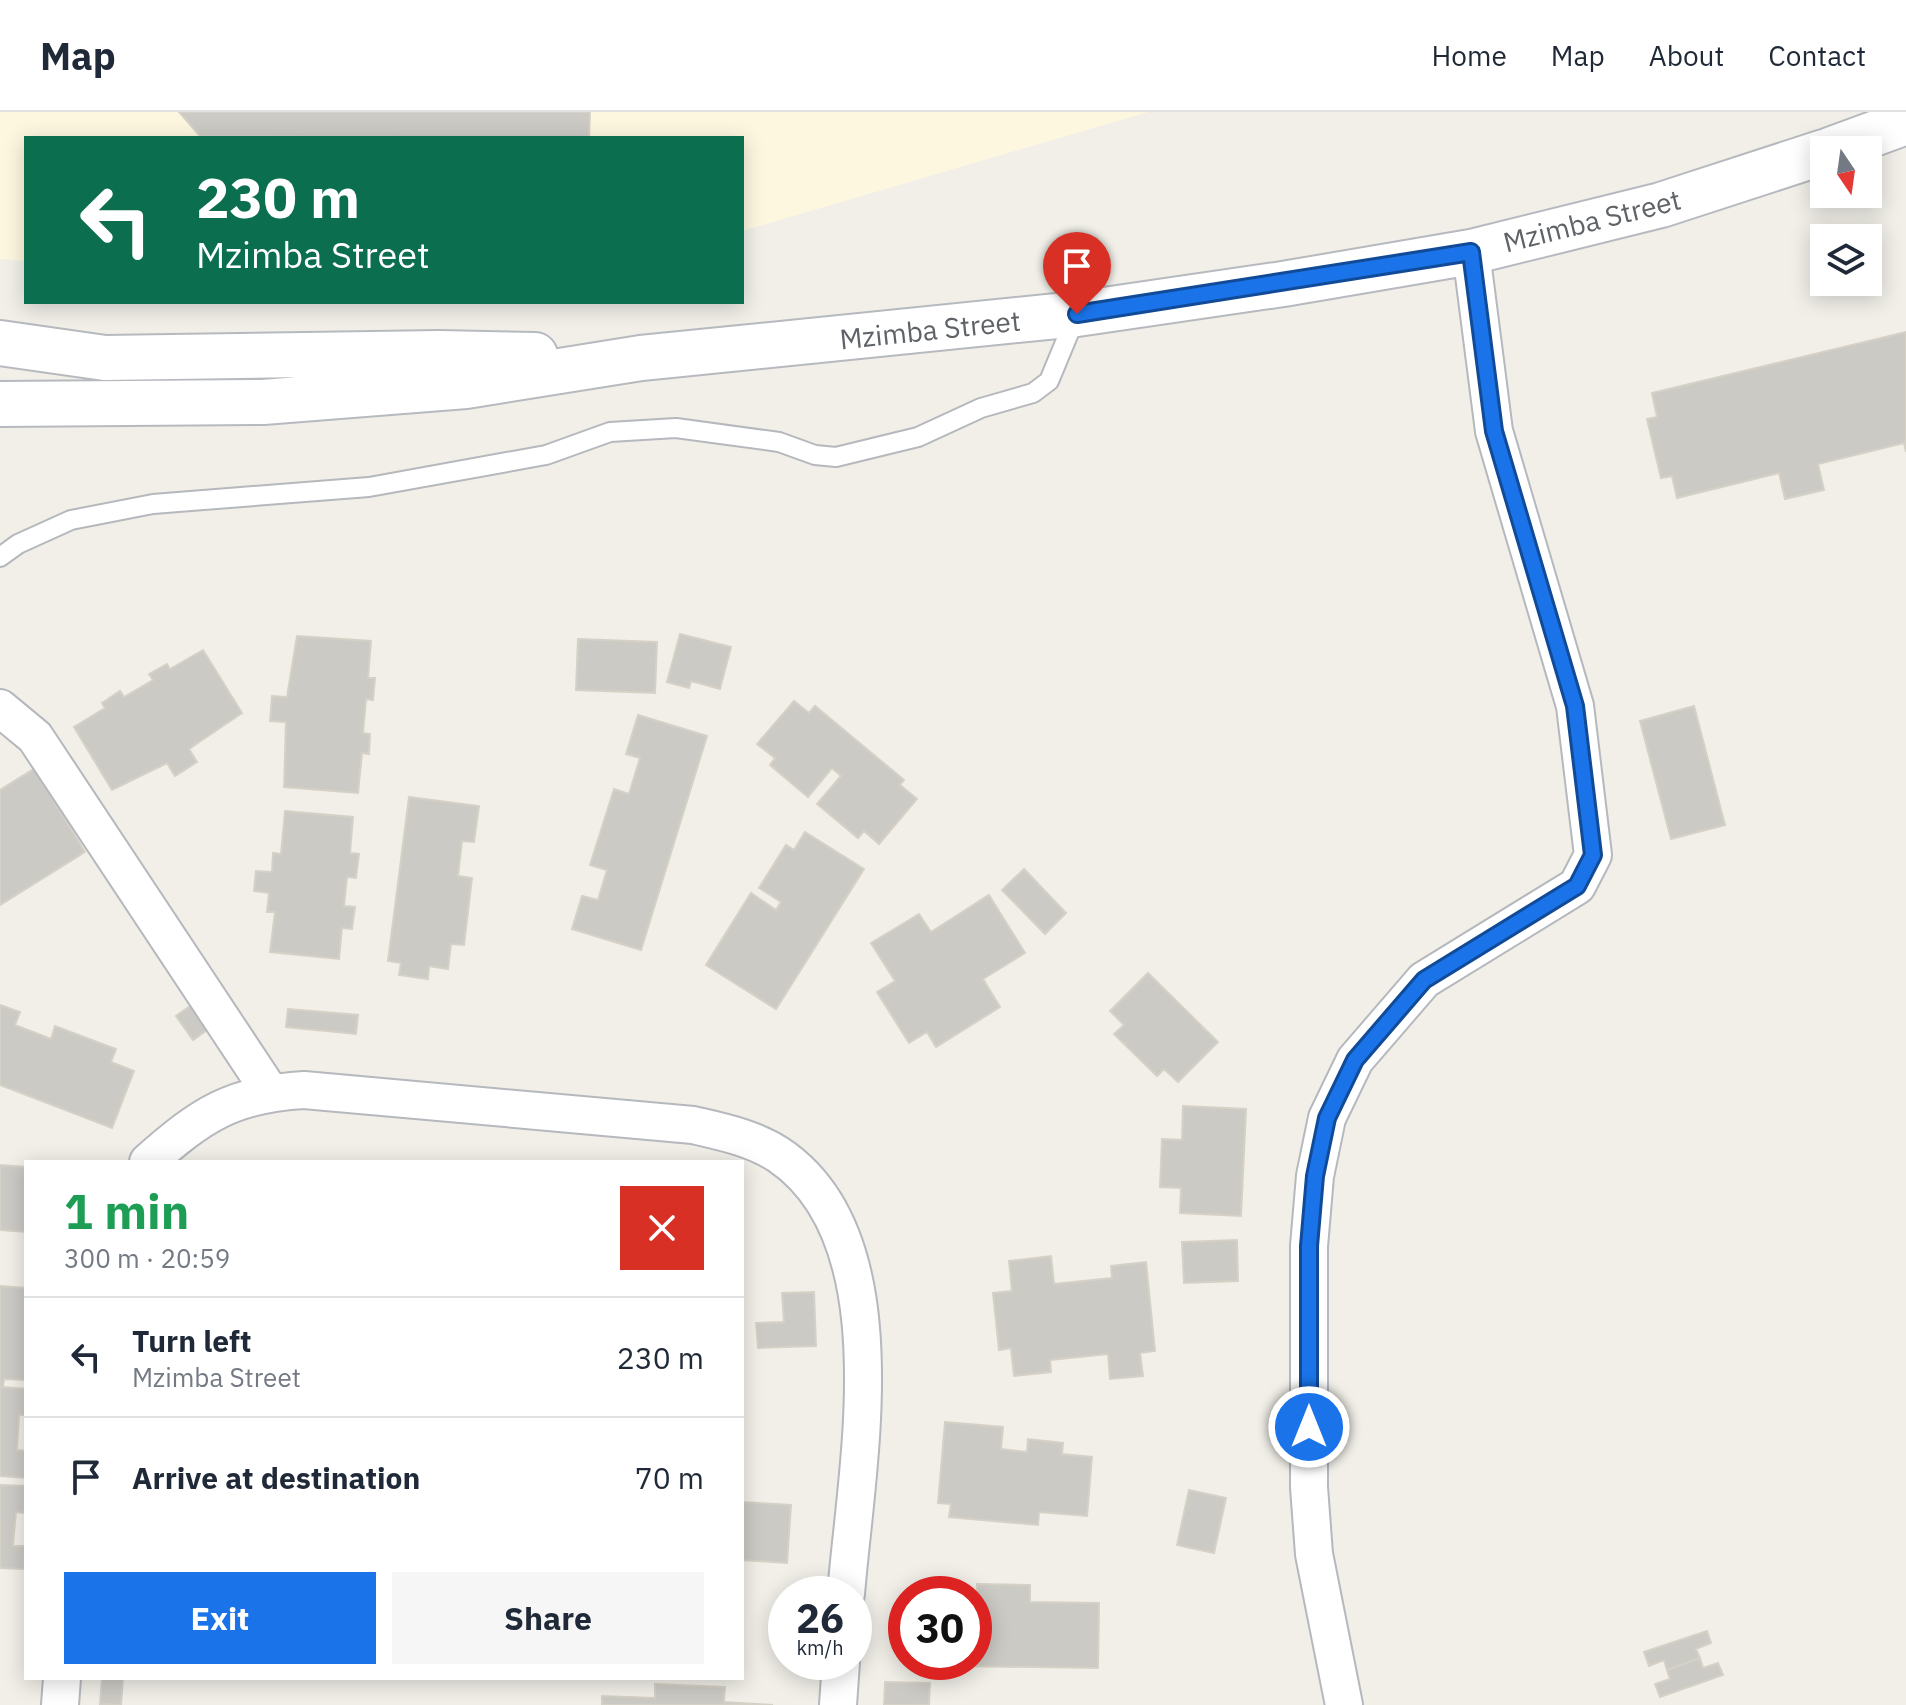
<!DOCTYPE html>
<html lang="en">
<head>
<meta charset="utf-8">
<style>
	:root { --surface:#fff; --page:#f6f6f7; --text:#1f2937; --muted:#747a83; --line:#e0e1e3; --accent:#1a73e8 }
	body { margin:0; font-family:"IBM Plex Sans",sans-serif; background:var(--page); color:var(--text); height:100vh; display:flex; flex-direction:column; font-size:30px; white-space:nowrap }
	* { box-sizing:border-box; margin:0 }
	p { font-size:26px; color:var(--muted) }
	.icon { flex:none; width:44px; height:44px; fill:none; stroke:currentColor; stroke-width:2; stroke-linecap:round; stroke-linejoin:round }
	.map { position:relative; flex:1; overflow:hidden }
	.drawer { position:absolute; left:24px; top:1048px; width:720px; height:520px; display:flex; flex-direction:column; background:var(--surface); border-radius:0px; box-shadow:0 4px 20px #0003 }
	.drawer>* { flex:none }
	.hud { position:absolute; left:24px; top:24px; width:720px; height:168px; border-radius:0px; box-shadow:0 4px 20px #0003; background:#0b6e4f; color:#fff; overflow:hidden }
	.needle { width:52px; rotate:167deg }
	.fabs { position:absolute; left:1810px; top:24px; display:grid; gap:16px }
	.fabs a { display:grid; place-items:center; width:72px; height:72px; border-radius:0px; background:var(--surface); box-shadow:0 4px 20px #0003; font-size:40px }
	.speed { position:absolute; left:768px; top:1464px; display:flex; gap:16px; font-size:40px; font-weight:700; text-align:center }
	.speed>* { display:grid; place-content:center; width:104px; height:104px; border-radius:50%; background:var(--surface); box-shadow:0 4px 20px #0003; line-height:1 }
	.speed small { font-size:20px; font-weight:400 }
	.speed .limit { border:12px solid #d22; background:#fff; color:#111 }
	.pin { position:absolute; display:grid; place-items:center; width:68px; height:68px; color:#fff; margin:-82px -34px; border-radius:50% 50% 50% 0; rotate:-45deg; box-shadow:0 0 8px #0007 }
	.pin .icon { rotate:45deg }
	.me { position:absolute; width:88px; margin:-44px; rotate:0deg; stroke-linejoin:round; filter:drop-shadow(0 0 6px #0008) }
	.turn { display:flex; align-items:center; gap:28px; height:168px; padding:0 40px; font-size:36px }
	.turn .icon { width:104px; height:104px; stroke-width:2.5 }
	.turn b { display:block; font-size:56px; line-height:68px }
	.round { display:grid; place-items:center; flex:none; width:84px; height:84px; border-radius:0px; background:var(--page) }
	.summary { display:flex; align-items:center; justify-content:space-between; height:136px; padding:0 40px }
	h1 { font-size:48px; font-weight:800; line-height:60px; color:#1e9e55 }
	.cta { display:flex; gap:16px; margin-top:auto; padding:16px 40px }
	.cta a { flex:1; height:92px; border-radius:0px; background:var(--accent); color:#fff; font-size:32px; font-weight:800; line-height:92px; text-align:center }
	.cta a+a { background:var(--page); color:var(--text) }
	ul { padding:0; list-style:none }
	li { display:flex; align-items:center; gap:24px; height:120px; padding:0 40px; border-top:2px solid var(--line) }
	li div { flex:1 }
	li b { display:block; font-size:30px }
	li em { font-style:normal }
	header { display:flex; align-items:center; gap:48px; box-sizing:border-box; height:112px; padding:0 40px; background:var(--surface); border-bottom:2px solid var(--line) }
	header strong { font-size:38px }
	nav { display:flex; gap:44px; margin-inline-start:auto; font-size:28px }
	.map>svg:first-child { display:block }
</style>
</head>
<body>
<header>
<strong>Map</strong>
<nav><a>Home</a><a>Map</a><a>About</a><a>Contact</a></nav>
</header>
<div class="map">
<svg width="1906" height="1593" viewBox="0 0 1906 1593">
	<rect width="100%" height="100%" fill="#f1efe8"/>
	<path fill="#fef7e0" d="M0,0h1148l-406,119v-93h-716v123l-26,-2z"/>
	<path fill="#cccac5" stroke="#d6d1c6" stroke-width="2" d="M179,0h411l-1,26 -389,-2z
		M1906,220v120l-2,-9 -86,21 6,26 -39,9 -6,-26 -102,25 -5,-22 -11,2 -14,-59 10,-2 -5,-24z
		M680,522l51,13 -11,42 -29,-8 -2,7 -22,-6z
		M297,524l74,5 -3,37h7l-2,22 -7,-1 -3,34 7,1 -1,20 -7,-1 -4,40 -74,-6 2,-65 -16,-1 2,-25 15,1z
		M578,527l79,3 -2,51 -79,-3z
		M203,538l39,63 -53,36 8,13 -22,14 -8,-13 -55,27 -38,-63 31,-19 -3,-5 18,-12 4,6 29,-17 -4,-6 18,-10 3,5z
		M794,589l15,12 6,-7 89,74 -4,5 17,14 -38,45 -15,-13 -6,7 -41,-34 24,-28 -9,-8 -24,29 -38,-32 5,-7 -18,-14z
		M1694,594l31,119 -54,14 -31,-118z
		M638,603l69,21 -66,214 -69,-21 10,-33 16,4 9,-30 -17,-5 24,-76 15,5 11,-36 -14,-4z
		M34,657l51,83 -85,53v-115z
		M409,685l70,9 -5,36 -12,-1 -4,35 14,2 -8,67 -13,-1 -3,25 -19,-3 -1,13 -29,-4 2,-12 -13,-2z
		M285,699l68,6 -3,36 9,1 -3,24 -9,-1 -3,29 11,1 -3,22 -10,-1 -3,31 -69,-7 5,-40h-8l2,-19 -15,-2 2,-20 16,1 1,-19 8,1z
		M805,720l59,37 -88,140 -70,-44 45,-72 25,17 5,-8 -22,-14 27,-43 8,5z
		M1024,757l42,44 -21,21 -43,-44z
		M989,783l36,58 -42,26 17,28 -64,40 -9,-15 -18,11 -32,-51 18,-11 -24,-38 48,-29 12,18z
		M1148,861l70,69 -40,40 -14,-13 -7,7 -43,-42 10,-9 -14,-14z
		M193,892l17,24 -17,12 -17,-24z
		M0,893l20,7 -5,13 36,14 4,-13 61,23 -5,13 23,9 -22,57 -112,-43z
		M288,897l70,6 -2,19 -70,-7z
		M1183,994l63,3 -5,107 -61,-3 1,-25 -21,-1 2,-48 20,1z
		M0,1053l26,2v65l-26,-2z
		M1237,1128l1,41 -54,2 -2,-41z
		M1051,1144l3,28 58,-6 -1,-12 35,-4 9,89 -15,2 3,23 -33,3 -2,-25 -58,6 1,12 -37,4 -3,-28 -12,2 -6,-57 19,-2 -3,-30z
		M0,1174l26,2v92l-22,-1 -1,8 23,2v26h-7l-2,35 9,1v27l-26,-2z
		M814,1180l2,54 -58,2 -2,-25 28,-1 -2,-29z
		M945,1310l58,5 -2,22 26,3 1,-13 35,4 -1,11 30,3 -5,59 -48,-4 -1,13 -89,-8 2,-13 -13,-1z
		M0,1373l26,1 -2,27 -8,-1 -3,34h12l-1,23 -24,-1z
		M1189,1378l37,8 -12,55 -37,-8z
		M742,1390l49,3 -4,58 -45,-3z
		M977,1472l53,1v17l69,1 -1,65 -143,-2v-4h19z
		M1707,1519l4,12 -15,6 4,9 -33,12 -3,-10 -15,6 -5,-14z
		M1700,1546l3,10 15,-5 5,12 -63,22 -5,-13 15,-5 -3,-9z
		M102,1566h21l-2,27 -21,-1z
		M885,1570l45,1 -1,22h-45z
		M655,1572l70,3 -1,15 49,3h-171v-9l53,2z"/>
	<g fill="none" stroke-linecap="round" stroke-linejoin="round">
		<defs>
			<path id="lane" d="M0,445l18,-13 53,-24 82,-16 216,-17 177,-32 64,-23 66,-4 103,14 36,13 21,2 82,-20 63,-29 52,-15 16,-12 27,-65"/>
			<path id="street" d="M0,596l35,29 235,355
				M148,1050c53,-47 84,-68 156,-72l389,35c30,7 60,13 86,30 124,84 77,312 67,439
				M60,1593l2,-27
				M838,1593l3,-43
				M1344,1593l-30,-151 -5,-67v-241l6,-70 12,-58 28,-58 69,-80 153,-94 16,-31 -18,-149 -81,-275 -23,-179"/>
			<path id="secondary" d="M1830,38l76,-28
				M0,231l105,15 334,-5 96,2
				M0,292l263,-2 203,-16 175,-28 436,-44 206,-30 188,-32 190,-47 163,-53"/>
		</defs>
		<use href="#lane" stroke="#b5b8bc" stroke-width="22"/>
		<use href="#street" stroke="#b5b8bc" stroke-width="40"/>
		<use href="#secondary" stroke="#b6babf" stroke-width="48"/>
		<use href="#lane" stroke="#fff" stroke-width="18"/>
		<use href="#street" stroke="#fff" stroke-width="36"/>
		<use href="#secondary" stroke="#fff" stroke-width="44"/>
	</g>
	<g fill="none" stroke-linecap="round" stroke-linejoin="round">
		<defs>
			<path id="route" d="M1077,202l394,-62 23,179 81,275 18,149 -16,31 -153,94 -69,80 -28,58 -12,58 -6,70v181"/>
		</defs>
		<use href="#route" stroke="#114b97" stroke-width="20"/>
		<use href="#route" stroke="#1a73e8" stroke-width="14"/>
	</g>
	<g text-anchor="middle" stroke-width="6" stroke-linejoin="round" paint-order="stroke">
		<g font-size="28" fill="#5f6368" stroke="#fff">
			<text transform="translate(1592 109) rotate(-14)" y="10">Mzimba Street</text>
			<text transform="translate(930 218) rotate(-6)" y="10">Mzimba Street</text>
		</g>
	</g>
</svg>
<div class="fabs">
<a><svg class="needle" viewBox="-14 -14 28 28"><path d="M0-13l5 13h-10z" fill="#e53935"/><path d="M0 13l5-13h-10z" fill="#747a83"/></svg></a>
<a><svg class="icon" aria-label="layers" viewBox="0 0 24 24"><path d="M12 4l9 5-9 5-9-5zM3 14l9 5 9-5"/></svg></a>
</div>
<div class="speed"><div>26<small>km/h</small></div><div class="limit">30</div></div>
<div class="pin" style="left:1077px;top:202px;background:#d93025"><svg class="icon" aria-label="arrive" viewBox="0 0 24 24"><path d="M6 21V4h12l-3 4 3 4H6"/></svg></div>
<svg class="me" style="left:1309px;top:1315px" viewBox="-20 -20 40 40"><circle r="17" fill="#1a73e8" stroke="#fff" stroke-width="3"/><path d="M0-11L8 9 0 5-8 9z" fill="#fff"/></svg>
<div class="hud">
<div class="turn"><svg class="icon" aria-label="left" viewBox="0 0 24 24"><path d="M17 20v-9H6M10 6l-5 5 5 5"/></svg><div><b>230 m</b>Mzimba Street</div></div>
</div>
<section class="drawer">
<div class="summary"><div><h1>1 min</h1><p>300 m · 20:59</p></div><a class="round" style="background:#d93025;color:#fff"><svg class="icon" aria-label="close" viewBox="0 0 24 24"><path d="M6 6l12 12M18 6L6 18"/></svg></a></div>
<ul>
<li><svg class="icon" aria-label="left" viewBox="0 0 24 24"><path d="M17 20v-9H6M10 6l-5 5 5 5"/></svg><div><b>Turn left</b><p>Mzimba Street</p></div><em>230 m</em></li>
<li><svg class="icon" aria-label="arrive" viewBox="0 0 24 24"><path d="M6 21V4h12l-3 4 3 4H6"/></svg><div><b>Arrive at destination</b></div><em>70 m</em></li>
</ul>
<div class="cta"><a>Exit</a><a>Share</a></div>
</section>
</div>
</body>
</html>
